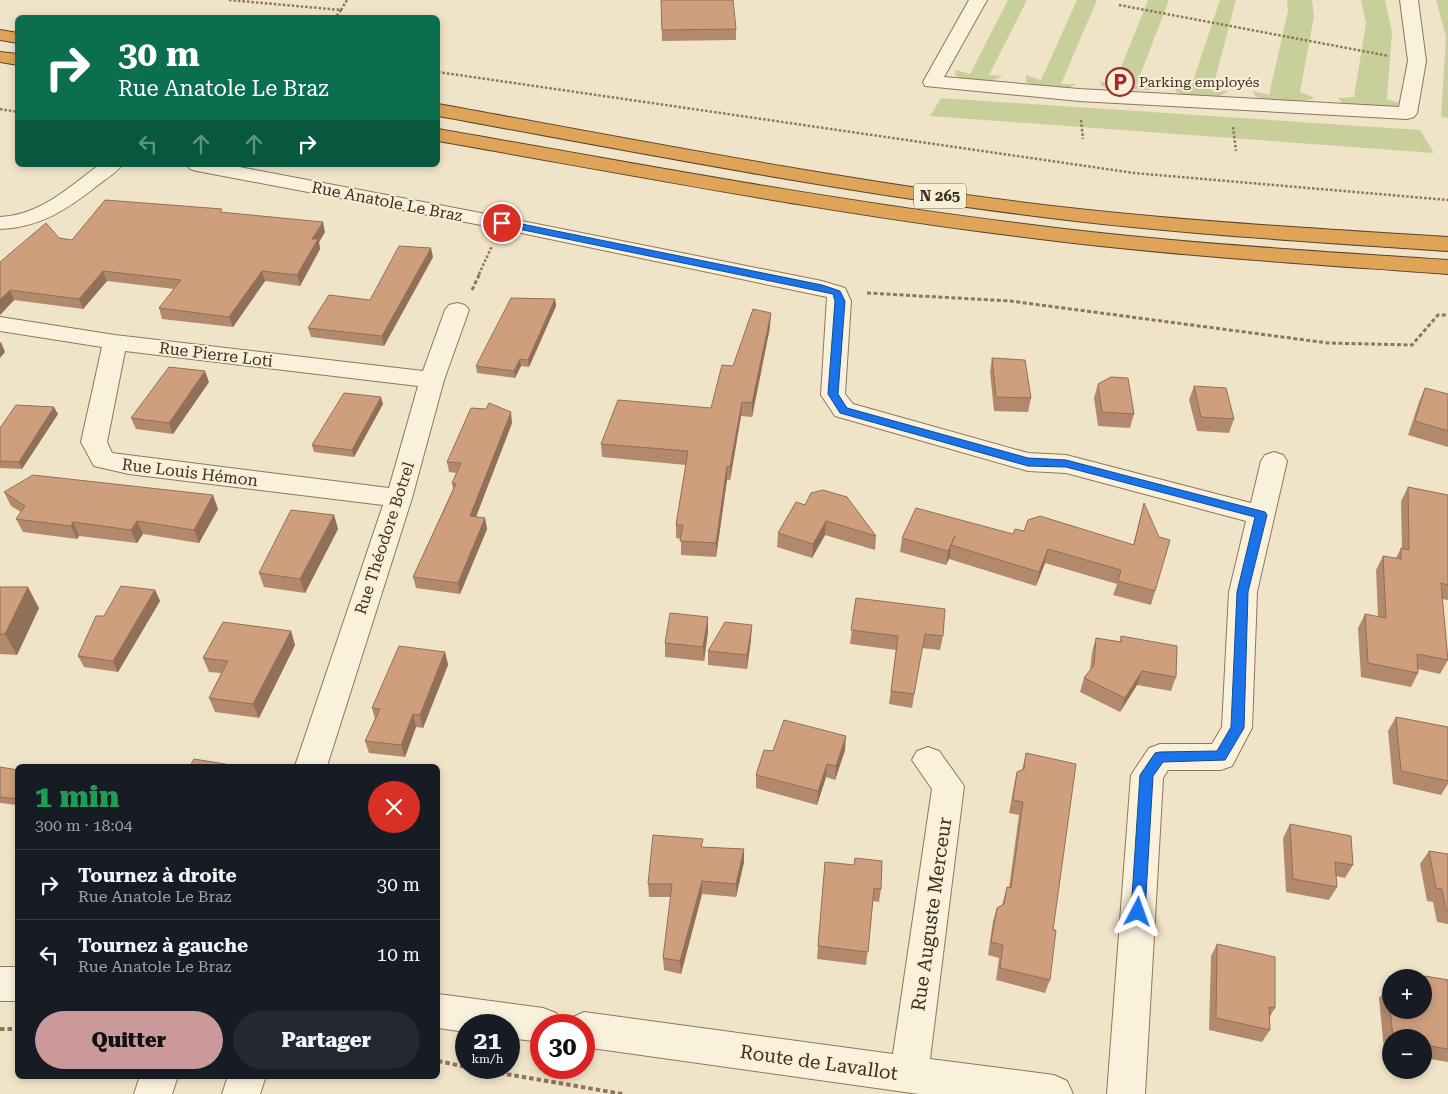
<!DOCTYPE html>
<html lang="fr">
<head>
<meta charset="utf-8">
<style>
	:root { --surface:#171b24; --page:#242831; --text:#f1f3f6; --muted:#9ea1a6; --line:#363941; --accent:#cc999b }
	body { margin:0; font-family:"Roboto Serif",serif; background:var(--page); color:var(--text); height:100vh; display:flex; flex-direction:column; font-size:19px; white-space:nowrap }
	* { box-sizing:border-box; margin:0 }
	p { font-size:16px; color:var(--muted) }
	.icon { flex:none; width:28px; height:28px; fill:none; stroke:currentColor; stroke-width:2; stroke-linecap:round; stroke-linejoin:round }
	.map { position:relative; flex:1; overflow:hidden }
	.drawer { position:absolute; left:15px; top:764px; width:425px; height:315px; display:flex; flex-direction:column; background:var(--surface); border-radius:8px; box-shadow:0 2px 8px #0003 }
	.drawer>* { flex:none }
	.hud { position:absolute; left:15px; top:15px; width:425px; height:152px; border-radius:8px; box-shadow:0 2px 8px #0003; background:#0b6e4f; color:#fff; overflow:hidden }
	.buttons { position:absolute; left:1382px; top:969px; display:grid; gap:10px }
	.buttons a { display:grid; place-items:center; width:50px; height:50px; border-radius:50%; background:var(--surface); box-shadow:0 2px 8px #0003; font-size:25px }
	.speed { position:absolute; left:455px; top:1014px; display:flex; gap:10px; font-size:25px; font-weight:700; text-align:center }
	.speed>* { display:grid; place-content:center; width:65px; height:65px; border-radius:50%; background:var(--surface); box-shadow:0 2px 8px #0003; line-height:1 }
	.speed small { font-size:12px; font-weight:400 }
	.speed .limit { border:8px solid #d22; background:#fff; color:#111 }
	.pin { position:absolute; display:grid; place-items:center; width:42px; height:42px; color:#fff; margin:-21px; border:2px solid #fff; border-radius:50%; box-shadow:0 1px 5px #0007 }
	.me { position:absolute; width:55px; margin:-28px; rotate:4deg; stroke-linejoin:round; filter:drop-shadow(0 0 4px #0008) }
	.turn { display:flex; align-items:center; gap:18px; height:105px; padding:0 20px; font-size:22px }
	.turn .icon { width:65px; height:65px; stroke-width:2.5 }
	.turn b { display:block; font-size:35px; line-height:42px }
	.lanes { display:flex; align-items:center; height:48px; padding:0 20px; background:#0003; justify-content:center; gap:25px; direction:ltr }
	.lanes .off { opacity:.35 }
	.round { display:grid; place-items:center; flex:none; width:52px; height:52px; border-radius:26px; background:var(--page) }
	.summary { display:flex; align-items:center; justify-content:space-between; height:85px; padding:0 20px }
	h1 { font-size:30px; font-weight:800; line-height:38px; color:#1e9e55 }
	.primary-button { display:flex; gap:10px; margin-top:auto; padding:10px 20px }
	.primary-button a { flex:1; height:58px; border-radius:30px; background:var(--accent); color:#111; font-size:20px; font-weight:800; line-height:58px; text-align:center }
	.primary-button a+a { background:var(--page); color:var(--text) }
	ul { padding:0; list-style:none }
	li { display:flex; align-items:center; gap:15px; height:70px; padding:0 20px; border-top:1px solid var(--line) }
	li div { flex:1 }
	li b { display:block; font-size:19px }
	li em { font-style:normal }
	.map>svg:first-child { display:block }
</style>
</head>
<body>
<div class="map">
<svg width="1448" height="1094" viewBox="0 0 1448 1094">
	<rect width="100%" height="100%" fill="#f0e4c8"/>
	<path fill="#c9cf9b" d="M1008,0h19l-38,75 14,1c-16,8 -33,8 -48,-1l1,-5 14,4z
		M1077,0h20l-36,84h15c-14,10 -34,3 -50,-2v-7l15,5z
		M1148,0h21l-33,86h15v4l-44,-1 -6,-4 -1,-4 14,4z
		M1220,0h16l-24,91h17l-10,6 -37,-3 -6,-2v-6l14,4z
		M1287,0h25l2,16 -14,76 13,5v2c-18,5 -42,4 -58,-3l-2,-5 16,4 19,-84z
		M1361,0h24l7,32 -5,67 12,4 -3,4 -53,-3 -5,-6 16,-1 12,-74z
		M1436,0h12v118l-7,-1 5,-80z
		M941,98l479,32 14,23 -504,-37z"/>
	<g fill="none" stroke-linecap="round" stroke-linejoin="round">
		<defs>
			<path id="minor" d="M969,0h18l-43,77 135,12 320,18 9,-46 -8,-61h18l8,61 -9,52 -3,4 -7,2 -328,-18 -154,-15 -2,-4z
				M99,165h23c-6,8 -16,14 -24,20 -30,24 -59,43 -98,44v-12c40,-2 68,-29 99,-52z
				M187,165h42l273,52 320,64 23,7 6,13 -6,93 8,10 175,49 38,2 185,48 10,-42 4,-6 9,-3 9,3 4,6 -30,131 -5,136 -20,38 -11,4h-53l-5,8 -18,316h-38l24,-319 18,-27 11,-4h52l10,-17 7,-135 17,-71 -180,-48 -38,-2 -193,-55 -14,-21 6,-98 -325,-68 -305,-58 -7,-2z
				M457,303l8,2 4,5 -25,70 -32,118 -85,268h-32l88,-261 -254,-31 -35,-8 -13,-24 21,-95 -102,-16v-14l115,18 308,36 22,-61 4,-5zM125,351l293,35 -29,102 -277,-35 -5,-11z
				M928,747l11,4 25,35 -34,273 124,16 13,6 6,13h-154l-335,-47v-22h-16l3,-7 13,-6 309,42 39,-265 -20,-29 5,-9z
				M0,967h18v34h-18z
				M438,994l105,14 13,5 5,12h-20v17l-32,-4v-13h-43v7l-28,-4z
				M140,1076h38l-6,18h-38z
				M228,1076h38l-6,18h-38z"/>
			<path id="highway" d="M0,30l18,3v10l-18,-3z
				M0,52l18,2v11l-18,-3z
				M438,104c193,35 386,73 581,98 142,18 286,26 429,35v14c-143,-10 -287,-18 -429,-37 -195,-25 -388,-63 -581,-98z
				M438,129c200,35 400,73 602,97 135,17 272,25 408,34v14c-136,-10 -273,-18 -408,-35 -202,-24 -402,-63 -602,-98z"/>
		</defs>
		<use href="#minor" stroke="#8d765c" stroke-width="2"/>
		<use href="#highway" stroke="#5b4430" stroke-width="2"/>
		<path stroke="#8d765c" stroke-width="2.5" stroke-dasharray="2.5 2" stroke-linecap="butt" d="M229,0l112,10 -6,8
			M1119,5l270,51
			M341,10l6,-10
			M438,72l696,101 314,27
			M0,109l18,3
			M1081,120l2,19
			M1233,127l3,24
			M479,274l13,-28"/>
		<path stroke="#8d765c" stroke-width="3" stroke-dasharray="4 2.5" stroke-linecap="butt" d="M472,290l8,-17
			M867,293l143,8 318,42 84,2 26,-30h10"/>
		<path stroke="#8d765c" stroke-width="4" stroke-dasharray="4.5 3" stroke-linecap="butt" d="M0,1029h18
			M438,1061l28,6
			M470,1068l153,26"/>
		<use href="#minor" fill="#faf1dc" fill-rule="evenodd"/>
		<use href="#highway" fill="#e0a458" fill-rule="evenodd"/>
	</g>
	<path fill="#b2896c" d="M661,0l75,29v11l-74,1z
		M223,213l102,19 -6,10 1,7 -20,37 -35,-5 -32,46 -71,-8 -3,-11 15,-19 -67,-8 -24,28 -69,-9 -14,15v-53l59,-24 13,2z
		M433,257l-49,89 -73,-9 -3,-9 62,-28z
		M555,299l1,7 -27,61 -8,-1 -6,12 -38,-5 -1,-7z
		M770,327l-18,90 -11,-1 -11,64h-3l-11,77 -35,-2v-16l-5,-1v-13l10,-60 -84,-8 -1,-13 110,-36z
		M992,358l39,40 -3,14 -34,-1 -4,-39z
		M209,382l-36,52 -37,-5 -5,-11z
		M1098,384l36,30 -4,14 -32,-2 -4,-28z
		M1194,386l40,33 -5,14 -32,-2 -8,-31z
		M1425,388l23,6v53l-40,-12 11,-33z
		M383,404l-29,53 -40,-5 -2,-7z
		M58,414l-36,55 -22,-1v-40z
		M512,423l-36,94 9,1 2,11 -27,65 -44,-6 -3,-11 40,-88 -1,-6 5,-10 -8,-1 -2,-10z
		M1408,487l40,8v105l-6,-1 6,61 -8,14 -22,-5v4l-7,14 -50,-10 -3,-49 7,-14 13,3 -2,-47 7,-14 13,2 5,-10 1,1 -1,-48z
		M4,492l214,17 -19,34 -56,-9 -6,9 -58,-7 -2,3 -54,-7 -7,-13 5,-7 -10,-6z
		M796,502l80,34 -1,14 -50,-15 -13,23 -35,-11 1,-14z
		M1144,503l11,88 -4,14 -38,-10 4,-11 -72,-21 -9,23 -87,-27 1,-2 -4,8 -46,-13 2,-14 111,-4 11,-3 109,14z
		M334,515l4,14 -33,64 -41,-6 -5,-14z
		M0,587l39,21 -22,47 -17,-1z
		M155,590l5,11 -42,71 -34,-5 -6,-11 26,-40z
		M856,598l87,38 -3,14 -18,-2 -10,60 -23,-4 7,-54 -46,-6z
		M291,631l4,14 -36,73 -44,-6 -6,-14 12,-25 -12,-1 -6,-14z
		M708,631l-4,30 -39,-4v-14z
		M1121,636l55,41 -5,14 -34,-6 -17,27 -40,-20 4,-14 6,-8 2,-18 4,-14 24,4z
		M751,639l-4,30 -39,-4v-14z
		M445,652l3,13 -25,63 -7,-1 -11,30 -36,-4 -4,-12 10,-22 -3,-11z
		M1396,717l52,10v57l-7,11 -48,-11 -5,-53z
		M845,750l-10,30 -9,-3 -9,28 -61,-17v-13l17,-24z
		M1026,753l27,177 -3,50 -5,13 -49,-13 3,-22 -11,-3 5,-34 4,-13 5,-3 5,-18 2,1 10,-73 -10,-2 5,-28 3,-13 5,-2z
		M0,767l18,3v35l-18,-2z
		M1290,824l63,41 -8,13 -9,-2 1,11 -8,13 -43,-8 -3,-54z
		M703,847l41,2v13l-8,35 -34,-3 -21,80 -17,-4 -1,-12 8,-61h-22l-1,-13z
		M1429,851l19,3v70l-11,-2 -4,-20 -6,-1 -7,-37z
		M825,862l56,27 -2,13 -6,-1 -7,64 -49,-6z
		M1217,944l58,64 -6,10 1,12 -8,12 -53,-12 2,-74z
		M1425,976l23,4v82l-24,-4v-20h-33v13l-7,-1 -5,-52 9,-11 36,23v-32z"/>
	<path fill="#916f58" d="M323,222l2,10 -6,10 1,7 -20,37 -3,-11 15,-36z
		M431,248l2,9 -49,89 -2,-10z
		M103,271l4,10 -24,28 -4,-10z
		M262,271l3,10 -32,46 -4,-10z
		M10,290l4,10 -14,15v-15z
		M555,299l1,7 -27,61 -1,-7z
		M771,313l-1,14 -18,90v-14z
		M1,342l4,10 -5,6v-15z
		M520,359l1,7 -6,12 -1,-7z
		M205,371l4,11 -36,52 -4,-11z
		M381,397l2,7 -29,53 -2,-7z
		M742,402l-1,14 -11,64v-13z
		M54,407l4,7 -36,55 -3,-7z
		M511,412l1,11 -40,104 -2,-11z
		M727,466v14l-11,77v-14z
		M213,495l5,14 -19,34 -5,-13z
		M334,515l4,14 -33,64 -5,-14z
		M485,518l2,11 -27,65 -2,-11z
		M137,521l6,13 -6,9 -6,-13z
		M826,521l-1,14 -13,23 1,-14z
		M73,522l6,14 -2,3 -6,-13z
		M955,536l-4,9 -1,12 -4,8 2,-14z
		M1048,549l-3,14 -9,23 3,-14z
		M28,587l11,21 -22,47 -12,-21z
		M155,590l5,11 -42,71 -5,-11z
		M708,617v14l-4,30 -1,-14z
		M752,625l-1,14 -4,30v-14z
		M291,631l4,14 -36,73 -6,-14z
		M445,652l3,13 -25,63 -3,-13z
		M1142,671l-5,14 -17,27 5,-14z
		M413,714l3,13 -11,30 -4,-12z
		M846,736l-1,14 -10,30 1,-14z
		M827,764l-1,13 -9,28 1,-14z
		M744,849v13l-8,35v-13z
		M702,881v13l-21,80 -1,-13z"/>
	<path fill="#cf9f7d" stroke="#916f58" d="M661,0h72l3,29 -74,1z
		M105,200l117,9 -2,3 103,10 -11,17h6l-21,36 -35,-4 -33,46 -70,-9 22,-28 -78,-9 -24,28 -69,-9 -10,10v-38l46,-39 13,15 13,2z
		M399,246l32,2 -49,88 -74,-8 21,-33 41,5z
		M511,298l44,1 -27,61 -8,-1 -6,12 -38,-5z
		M753,309l18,4 -19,90 -10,-1 -12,65 -3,-1 -11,77 -36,-2 3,-16h-7l12,-74 -87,-7 17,-44 93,8 11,-43 11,1z
		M992,358l33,2 6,38 -35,-1z
		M169,367l36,4 -36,52 -38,-5z
		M1111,377l17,1 6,36 -32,-2 -4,-28z
		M1194,386l32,2 8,31 -33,-2z
		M1425,388l23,6v37l-33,-10z
		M344,393l37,4 -29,53 -40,-5z
		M489,403l22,9 -41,104 15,2 -27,65 -45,-6 43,-93 -4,-1 9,-20 -14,-1 24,-54 15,1z
		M16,405l38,2 -35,55 -19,-1v-33z
		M33,475l180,20 -19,35 -57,-9 -6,9 -58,-8 -2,4 -55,-7 9,-13 -21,-14z
		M1408,487l40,8v90l-7,-2 7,77 -31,-6 1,19 -50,-10 -3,-49 21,4 -3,-62 18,3v-11l8,2z
		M823,490l24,7 29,39 -50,-15 -13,23 -35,-11 18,-31 9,3 6,-12z
		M1144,503l15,34 11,3 -15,51 -37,-10 3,-11 -73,-21 -9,23 -88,-27 4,-9 -7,15 -46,-13 14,-30 97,26 2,-5 9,2 4,-11 12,-4 94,29z
		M291,510l43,5 -34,64 -41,-6z
		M121,586l34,4 -42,71 -35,-5 18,-40h8z
		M0,587h28l-23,47h-5z
		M856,598l89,11 -2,27 -18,-2 -11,60 -23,-3 7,-55 -47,-6z
		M670,613l38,4 -5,30 -38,-4z
		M223,622l68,9 -38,73 -44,-6 19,-37 -25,-3z
		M725,622l27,3 -5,30 -39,-4z
		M1121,636l56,10 -1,31 -34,-6 -17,27 -41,-20 10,-13 2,-27 25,4z
		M399,646l46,6 -25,63 -7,-1 -12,31 -36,-4 15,-32 -8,-1z
		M1396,717l52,10v54l-47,-10z
		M784,720l62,16 -10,30 -9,-2 -9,27 -62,-16 8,-25 9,1z
		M1026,753l50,11 -23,166h3l-6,50 -50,-12 3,-23 -12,-3 6,-34 7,-4 3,-17 4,1 12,-86 -10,-2 4,-28 7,-3z
		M194,759l43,7h-47z
		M0,767l18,3v29l-18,-2z
		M1290,824l61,12 2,29 -18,-3 2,25 -44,-8z
		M653,835l50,4 -2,8 43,2 -8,35 -34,-3 -22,80 -17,-3 9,-74h-24z
		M1429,851l19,3v56h-2l-4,-21 -6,-1z
		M855,858l27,3 -1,28 -7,-1 -6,64 -50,-6 7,-84 29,3z
		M1217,944l58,13v51l-6,-1 1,23 -54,-12z
		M1425,976l23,4v69l-24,-4v-7h-31l-5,-51h3v23h33v-16l5,1z"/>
	<path fill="#1a73e8" stroke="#114b97" d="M502,220l320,65 18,6 5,10 -7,93 9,14 181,50 38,2 199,52 2,3 -19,77 -4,136 -19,32 -62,2 -10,14 -8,136 -2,4 -5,2 -5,-2 -2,-4 9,-137 15,-22 5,-1 57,-1 14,-24 6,-135 18,-75 -189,-50 -38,-1 -188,-53 -12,-19 7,-93 -2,-7 -334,-69 -2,-2z"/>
	<defs>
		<symbol id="parking-ring" viewBox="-11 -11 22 22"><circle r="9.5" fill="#f7eed8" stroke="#9e2a2b" stroke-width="1.5"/><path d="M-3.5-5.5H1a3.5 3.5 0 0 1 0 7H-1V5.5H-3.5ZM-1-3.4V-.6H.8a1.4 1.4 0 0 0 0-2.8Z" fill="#9e2a2b"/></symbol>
	</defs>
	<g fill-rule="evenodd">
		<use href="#parking-ring" x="1104" y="66" width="32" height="32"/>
	</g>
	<g text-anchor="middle" stroke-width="4" stroke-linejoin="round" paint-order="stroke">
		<g font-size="14" fill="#3d2e20" stroke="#f7eed8" text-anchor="start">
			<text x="1139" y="87">Parking employés</text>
		</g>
		<rect fill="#f7eed8" stroke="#756857" stroke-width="1" x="914" y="183.5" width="52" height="25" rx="4"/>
		<g font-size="15" font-weight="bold" fill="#3d2e20">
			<text x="940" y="201">N 265</text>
		</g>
		<g font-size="16" fill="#3d2e20" stroke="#f7eed8">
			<text transform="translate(387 201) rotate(11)" y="6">Rue Anatole Le Braz</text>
			<text transform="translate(216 354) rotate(7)" y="6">Rue Pierre Loti</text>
			<text transform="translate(190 472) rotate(7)" y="6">Rue Louis Hémon</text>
			<text transform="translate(384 538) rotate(-72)" y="6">Rue Théodore Botrel</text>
		</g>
		<g font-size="19" fill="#3d2e20" stroke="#f7eed8">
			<text transform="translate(931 914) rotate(-82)" y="7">Rue Auguste Merceur</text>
			<text transform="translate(819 1062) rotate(8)" y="7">Route de Lavallot</text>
		</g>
	</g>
</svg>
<div class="buttons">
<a>+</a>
<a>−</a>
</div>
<div class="speed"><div>21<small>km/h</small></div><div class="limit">30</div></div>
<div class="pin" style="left:502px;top:223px;background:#d93025"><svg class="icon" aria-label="arrive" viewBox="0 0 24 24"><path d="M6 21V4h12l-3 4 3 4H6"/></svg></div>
<svg class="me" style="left:1138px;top:912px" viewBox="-20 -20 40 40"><path d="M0-17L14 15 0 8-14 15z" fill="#1a73e8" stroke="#fff" stroke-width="4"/></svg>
<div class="hud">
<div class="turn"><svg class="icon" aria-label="right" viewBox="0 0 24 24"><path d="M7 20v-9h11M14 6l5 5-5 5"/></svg><div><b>30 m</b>Rue Anatole Le Braz</div></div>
<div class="lanes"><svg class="icon off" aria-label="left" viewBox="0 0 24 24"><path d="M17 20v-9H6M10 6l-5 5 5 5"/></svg><svg class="icon off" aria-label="ahead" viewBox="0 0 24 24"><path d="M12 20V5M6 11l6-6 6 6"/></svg><svg class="icon off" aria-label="ahead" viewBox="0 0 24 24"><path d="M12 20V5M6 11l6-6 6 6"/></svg><svg class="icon" aria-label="right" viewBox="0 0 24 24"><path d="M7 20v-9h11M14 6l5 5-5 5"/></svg></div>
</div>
<section class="drawer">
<div class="summary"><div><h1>1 min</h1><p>300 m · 18:04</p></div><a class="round" style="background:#d93025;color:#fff"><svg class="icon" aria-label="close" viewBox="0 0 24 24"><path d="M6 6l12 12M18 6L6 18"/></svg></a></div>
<ul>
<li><svg class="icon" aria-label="right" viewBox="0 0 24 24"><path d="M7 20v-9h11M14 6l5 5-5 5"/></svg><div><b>Tournez à droite</b><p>Rue Anatole Le Braz</p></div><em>30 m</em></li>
<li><svg class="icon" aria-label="left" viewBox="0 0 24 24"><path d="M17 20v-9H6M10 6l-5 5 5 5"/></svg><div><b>Tournez à gauche</b><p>Rue Anatole Le Braz</p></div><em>10 m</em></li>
</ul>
<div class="primary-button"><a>Quitter</a><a>Partager</a></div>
</section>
</div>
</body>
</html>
